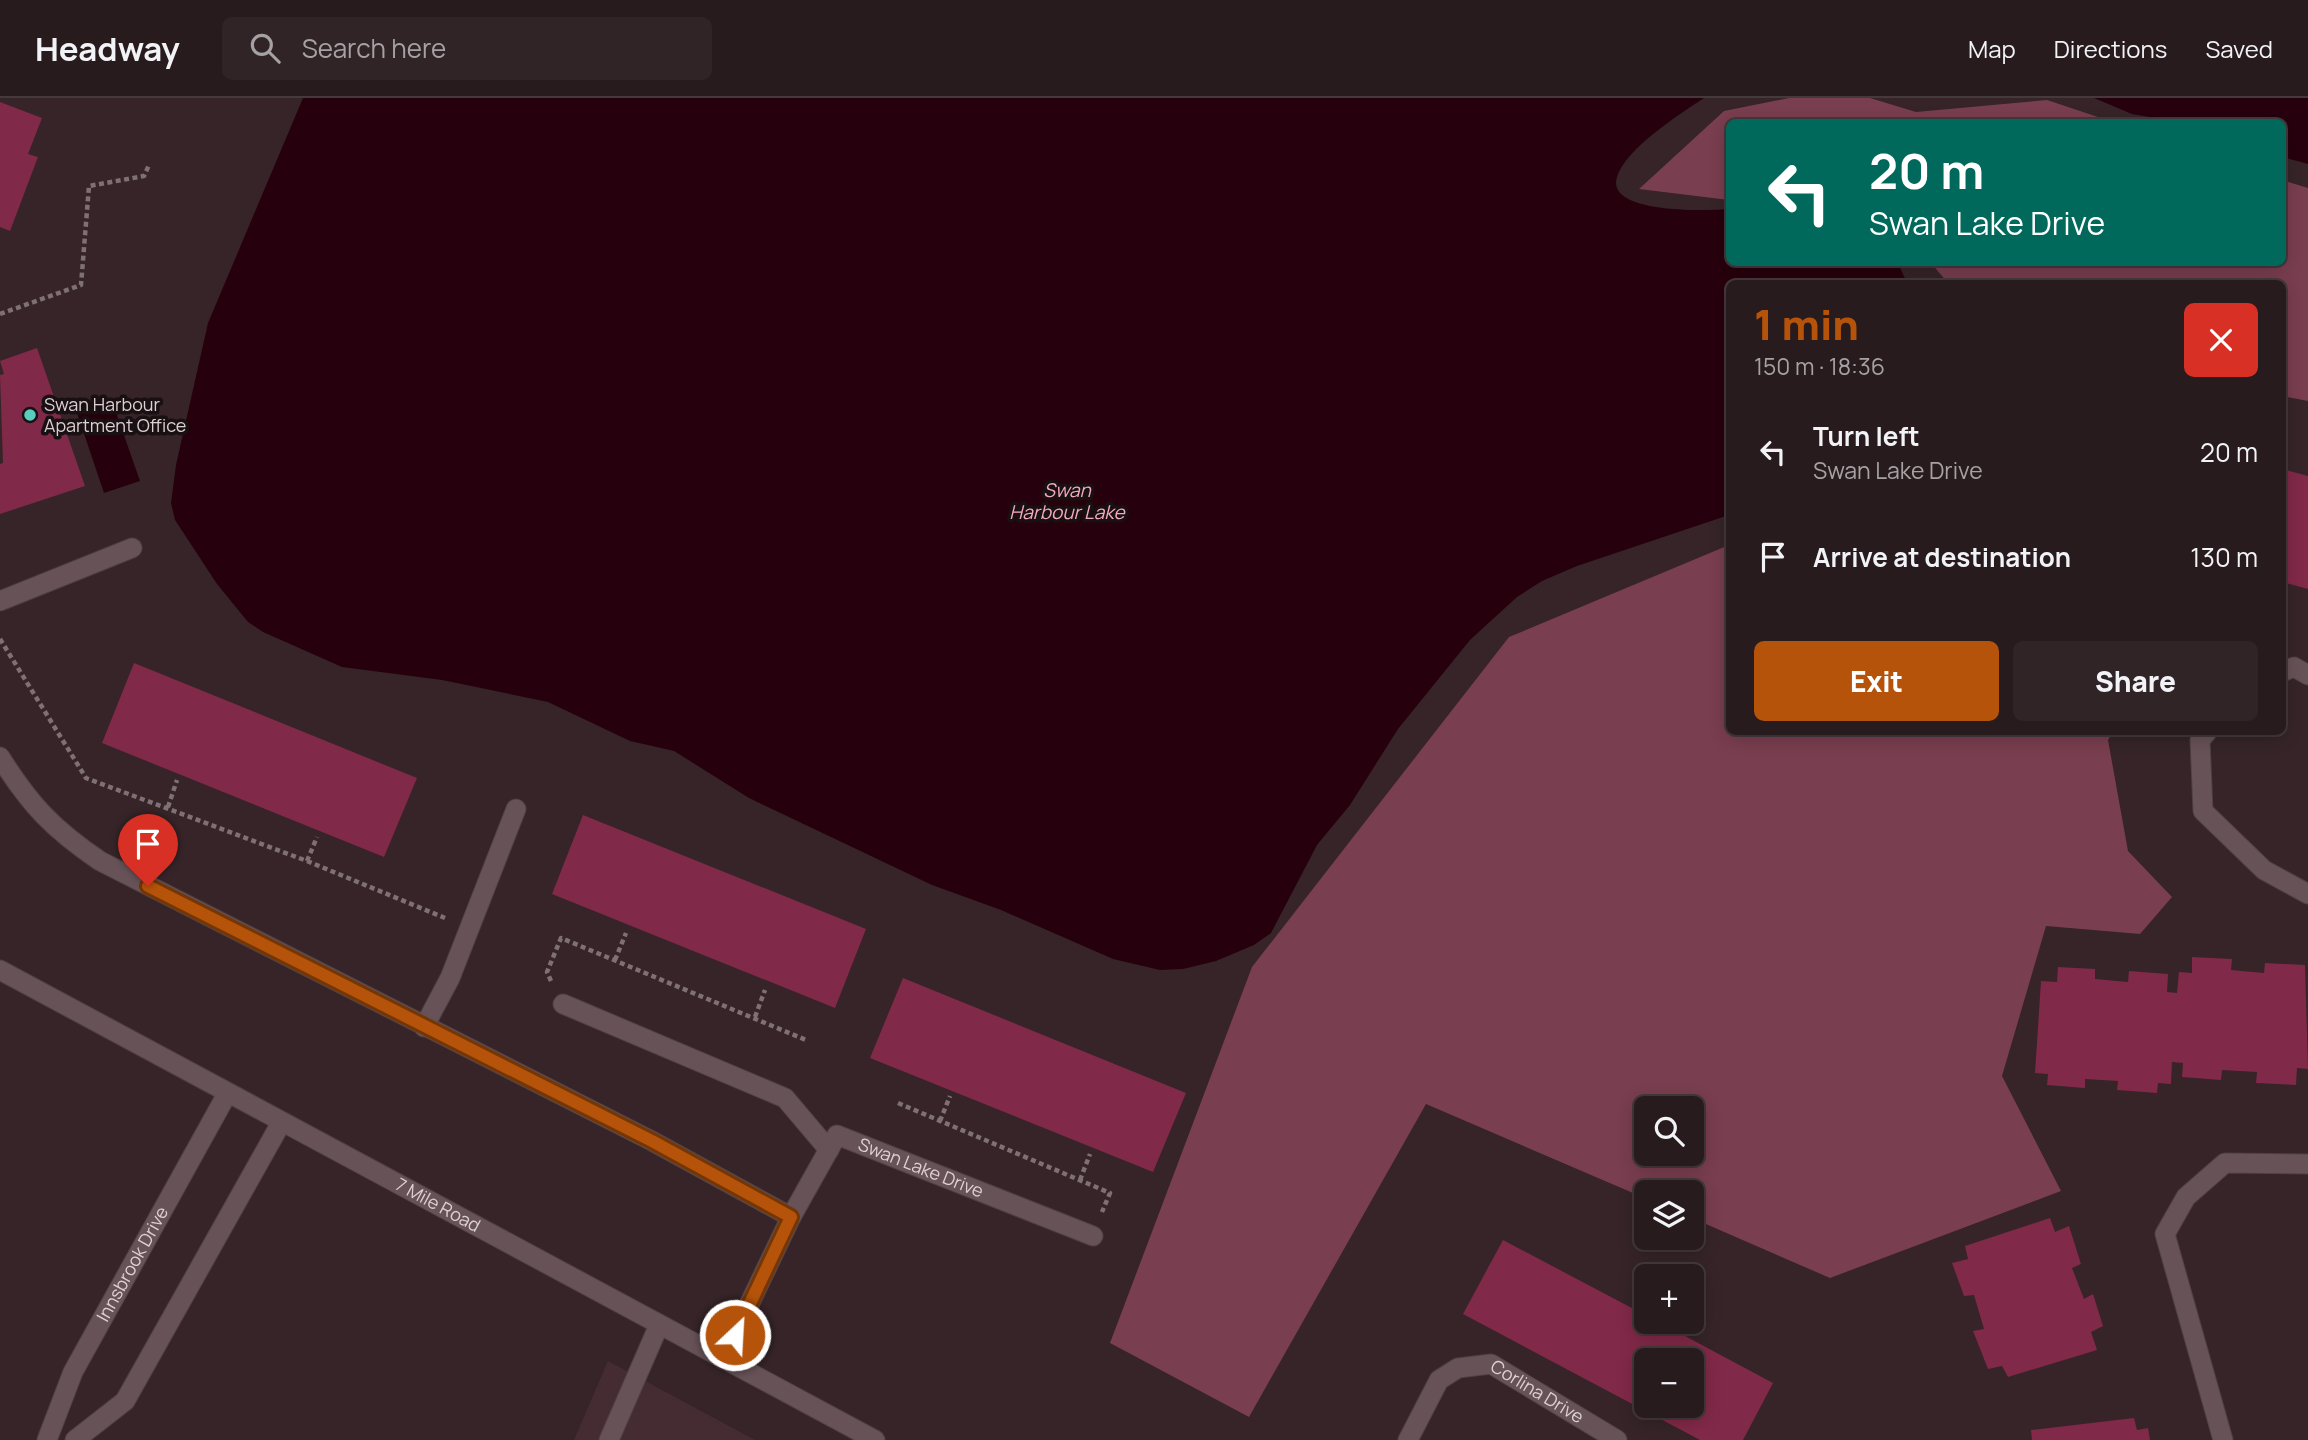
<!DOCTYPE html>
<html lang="en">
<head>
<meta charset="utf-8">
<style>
	:root { --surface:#281b1e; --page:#302427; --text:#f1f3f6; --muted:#a5a1a4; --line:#44393c; --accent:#b45309 }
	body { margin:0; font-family:Manrope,sans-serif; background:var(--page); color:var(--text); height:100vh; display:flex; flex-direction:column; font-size:26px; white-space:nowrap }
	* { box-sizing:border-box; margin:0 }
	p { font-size:23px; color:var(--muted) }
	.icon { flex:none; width:38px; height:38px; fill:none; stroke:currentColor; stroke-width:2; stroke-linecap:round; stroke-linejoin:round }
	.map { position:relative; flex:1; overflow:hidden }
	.details { position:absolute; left:1726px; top:182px; width:560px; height:455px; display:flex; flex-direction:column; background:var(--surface); border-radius:10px; box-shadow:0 4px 18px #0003,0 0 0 2px var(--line) }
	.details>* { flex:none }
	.banner { position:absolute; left:1726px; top:21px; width:560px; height:147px; border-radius:10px; box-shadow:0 4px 18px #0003,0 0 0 2px var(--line); background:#00695c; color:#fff; overflow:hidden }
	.fabs { position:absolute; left:1634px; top:998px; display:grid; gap:14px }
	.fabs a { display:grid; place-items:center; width:70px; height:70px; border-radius:10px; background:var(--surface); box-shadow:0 4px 18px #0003,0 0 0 2px var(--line); font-size:35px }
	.pin { position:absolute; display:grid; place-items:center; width:60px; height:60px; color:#fff; margin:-72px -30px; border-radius:50% 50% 50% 0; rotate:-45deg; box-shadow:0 0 7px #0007 }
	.pin .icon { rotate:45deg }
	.me { position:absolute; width:77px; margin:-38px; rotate:25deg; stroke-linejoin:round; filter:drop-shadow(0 0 5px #0008) }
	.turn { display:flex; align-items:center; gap:24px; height:147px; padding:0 28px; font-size:32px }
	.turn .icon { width:91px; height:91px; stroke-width:2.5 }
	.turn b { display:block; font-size:49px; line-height:60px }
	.round { display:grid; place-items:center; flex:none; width:74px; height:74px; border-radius:10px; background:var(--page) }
	.head { display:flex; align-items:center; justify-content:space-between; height:119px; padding:0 28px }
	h1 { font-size:42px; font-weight:800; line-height:52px; color:var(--accent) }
	.primary-button { display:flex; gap:14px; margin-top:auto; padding:14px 28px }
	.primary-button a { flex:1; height:80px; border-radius:10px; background:var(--accent); color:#fff; font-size:28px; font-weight:800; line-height:80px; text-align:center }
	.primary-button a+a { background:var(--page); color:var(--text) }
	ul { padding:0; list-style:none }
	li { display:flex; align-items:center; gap:21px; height:105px; padding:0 28px }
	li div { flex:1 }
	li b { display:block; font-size:26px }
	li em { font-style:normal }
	header { display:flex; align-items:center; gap:42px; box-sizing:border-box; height:98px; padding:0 35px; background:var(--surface); border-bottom:2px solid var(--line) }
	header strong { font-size:33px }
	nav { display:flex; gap:38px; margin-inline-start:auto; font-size:24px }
	.search { width:490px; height:63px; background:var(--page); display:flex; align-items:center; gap:18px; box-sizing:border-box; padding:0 24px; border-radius:10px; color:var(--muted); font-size:26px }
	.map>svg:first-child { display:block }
</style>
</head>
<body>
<header>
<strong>Headway</strong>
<div class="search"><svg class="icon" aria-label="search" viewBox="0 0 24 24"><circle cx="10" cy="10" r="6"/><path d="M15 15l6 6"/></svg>Search here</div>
<nav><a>Map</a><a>Directions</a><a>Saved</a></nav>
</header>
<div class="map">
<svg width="2308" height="1342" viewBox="0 0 2308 1342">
	<rect width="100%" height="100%" fill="#362428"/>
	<path fill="#452c33" d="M608,1263l147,79h-181z"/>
	<path fill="#793e4f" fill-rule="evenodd" d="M1789,0h81l46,14 131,-12 66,22h-384v78l-90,-11 85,-78z
		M2282,82l26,8v213l-26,-5v-112l-334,-1 -17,-20 351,-1z
		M1729,447v187h384l-5,8 20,111 44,46 -32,37 -94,-8 -44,150 59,115 -231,87 -138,-60v-26h-45v7l-221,-95 -177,313 -139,-74 142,-376 257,-330zM1647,1010h45v45h-45z"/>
	<path fill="#27000d" d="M303,0h1401c-24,16 -78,50 -87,79 -12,37 92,34 112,32v53l169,1 9,20 -178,1v231l-152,51 -35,15 -25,16 -47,43 -72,89 -48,76 -33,40 -46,88 -17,12 -38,16 -33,8 -23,1 -47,-11 -112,-49 -69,-25 -183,-87 -75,-47 -44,-10 -82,-39 -106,-22 -100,-13 -79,-35 -15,-10 -31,-38 -42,-64 -4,-17 5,-38 32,-142z
		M2094,0h214v66l-26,-7v-35h-103l-47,-8z
		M111,300l29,83 -36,12 -28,-83z"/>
	<path fill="#812948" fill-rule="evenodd" d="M0,4l42,16 -14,36 10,3 -28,74 -10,-4z
		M37,250l48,138 -85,28v-50l3,-1 -3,-88 4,-1 -4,-13z
		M2282,371l26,7v113l-26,-7z
		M134,565l283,115 -33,79 -282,-114z
		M583,717l283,114 -31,79 -283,-114z
		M2192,859l40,2 -1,11 33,3 1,-10 40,2 3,104 -11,-1 -1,17 -40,-2 1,-11 -35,-2 -1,10 -39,-3 1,-14 -11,-1 -1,22 -13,-1 -1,10 -40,-3 1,-9 -33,-2v9l-38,-3 1,-11 -13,-1 6,-92 16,1 1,-15 37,2v10l33,3 1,-11 39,3 -1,18 10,1 2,-21 13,1z
		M903,880l283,115 -33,79 -283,-114z
		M2050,1120l5,14 14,-6 12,38 -9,4 12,31 9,-5 10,32 -12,6 6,18 -89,27 -6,-11 -14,3 -15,-38 11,-2 -10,-34 -10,1 -12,-33 16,-4 -3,-13z
		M1503,1142l144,76v5h10l116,62 -30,57h-43l-237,-126zM1647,1262h45v45h-45z
		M2134,1320l3,12 11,-2 2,12h-118l-1,-10z"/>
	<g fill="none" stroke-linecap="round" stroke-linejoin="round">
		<defs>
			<path id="service" d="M563,906l222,94 44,52
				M424,929l26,-49 66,-169
				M609,1342l50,-115"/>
			<g id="minor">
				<path d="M0,503l132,-53"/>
				<path d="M2282,574l12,-5 14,8"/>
				<path d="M2207,634l-7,8 3,71 61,59 44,24"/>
				<path d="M0,659c30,48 53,72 100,104l552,280 139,76 -68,142"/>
				<path id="s1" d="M791,1119l46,-82 256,101"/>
				<path id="s2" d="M47,1342l26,-68 154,-278"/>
				<path d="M75,1342l50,-39 156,-278"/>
				<path id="s3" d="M1408,1342l31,-60 19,-12 33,-4 126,76"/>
				<path d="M2223,1342l-58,-206 21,-37 39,-34 83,1"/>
			</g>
			<g id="tertiary">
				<path id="s4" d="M0,872l875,470"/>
			</g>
		</defs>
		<use href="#service" stroke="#4f4043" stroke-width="21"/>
		<use href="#minor" stroke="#4f4043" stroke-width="21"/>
		<use href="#tertiary" stroke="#4f4043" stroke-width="21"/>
		<path stroke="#7f7074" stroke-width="4.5" stroke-dasharray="5 3.5" stroke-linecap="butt" d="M0,216l81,-29 8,-99 55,-10 5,-11
			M0,541l86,139 221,83 138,57
			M168,709l9,-27
			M307,763l10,-24
			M615,862l11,-27
			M551,883l-4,-9 14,-34 245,102
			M755,919l10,-27
			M898,1005l212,90 -8,19
			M940,1023l10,-25
			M1080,1082l10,-26"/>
		<use href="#service" stroke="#675257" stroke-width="19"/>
		<use href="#minor" stroke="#675257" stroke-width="19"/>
		<use href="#tertiary" stroke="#675257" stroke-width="19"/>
	</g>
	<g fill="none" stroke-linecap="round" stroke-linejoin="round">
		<defs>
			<path id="route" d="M148,788l504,255 139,76 -56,118"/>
		</defs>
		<use href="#route" stroke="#753606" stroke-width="18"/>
		<use href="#route" stroke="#b45309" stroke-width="12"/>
	</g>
	<circle fill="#5acebd" stroke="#181012" stroke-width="2.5" cx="30" cy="317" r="7"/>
	<g text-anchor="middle" stroke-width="7" stroke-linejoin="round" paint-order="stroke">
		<g font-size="18" fill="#dcd0d3" stroke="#181012" text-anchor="start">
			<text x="44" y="313">Swan Harbour<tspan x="44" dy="21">Apartment Office</tspan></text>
		</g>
		<g font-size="18" fill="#dcd0d3" stroke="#181012">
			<text dy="6" stroke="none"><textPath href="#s1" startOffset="184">Swan Lake Drive</textPath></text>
			<text dy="6" stroke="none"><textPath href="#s4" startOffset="497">7 Mile Road</textPath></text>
			<text dy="6" stroke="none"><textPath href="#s2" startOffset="196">Innsbrook Drive</textPath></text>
			<text dy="6" stroke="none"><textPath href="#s3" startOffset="177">Corlina Drive</textPath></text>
		</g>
		<g font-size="19" font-style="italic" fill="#f5a9bd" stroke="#181012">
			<text x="1067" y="399">Swan<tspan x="1067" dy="22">Harbour Lake</tspan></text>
		</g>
	</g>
</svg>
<div class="fabs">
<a><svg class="icon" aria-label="search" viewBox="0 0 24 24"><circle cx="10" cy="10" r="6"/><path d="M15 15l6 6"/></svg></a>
<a><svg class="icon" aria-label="layers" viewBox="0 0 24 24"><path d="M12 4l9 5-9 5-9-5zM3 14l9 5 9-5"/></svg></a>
<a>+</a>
<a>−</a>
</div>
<div class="pin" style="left:148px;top:788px;background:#d93025"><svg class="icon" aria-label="arrive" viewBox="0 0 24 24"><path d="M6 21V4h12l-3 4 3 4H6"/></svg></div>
<svg class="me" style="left:735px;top:1237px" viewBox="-20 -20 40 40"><circle r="17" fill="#b45309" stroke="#fff" stroke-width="3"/><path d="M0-11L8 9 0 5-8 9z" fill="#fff"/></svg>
<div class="banner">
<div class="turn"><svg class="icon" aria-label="left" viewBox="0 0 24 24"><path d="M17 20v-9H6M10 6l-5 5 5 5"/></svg><div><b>20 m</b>Swan Lake Drive</div></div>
</div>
<section class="details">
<div class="head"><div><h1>1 min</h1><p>150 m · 18:36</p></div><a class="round" style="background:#d93025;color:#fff"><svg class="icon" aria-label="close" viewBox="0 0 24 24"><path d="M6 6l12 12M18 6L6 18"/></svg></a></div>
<ul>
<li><svg class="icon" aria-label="left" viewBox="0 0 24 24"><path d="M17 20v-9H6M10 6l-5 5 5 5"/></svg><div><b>Turn left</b><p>Swan Lake Drive</p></div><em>20 m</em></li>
<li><svg class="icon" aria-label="arrive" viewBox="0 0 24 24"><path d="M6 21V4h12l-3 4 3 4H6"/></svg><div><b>Arrive at destination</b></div><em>130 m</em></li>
</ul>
<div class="primary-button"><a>Exit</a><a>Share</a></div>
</section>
</div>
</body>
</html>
